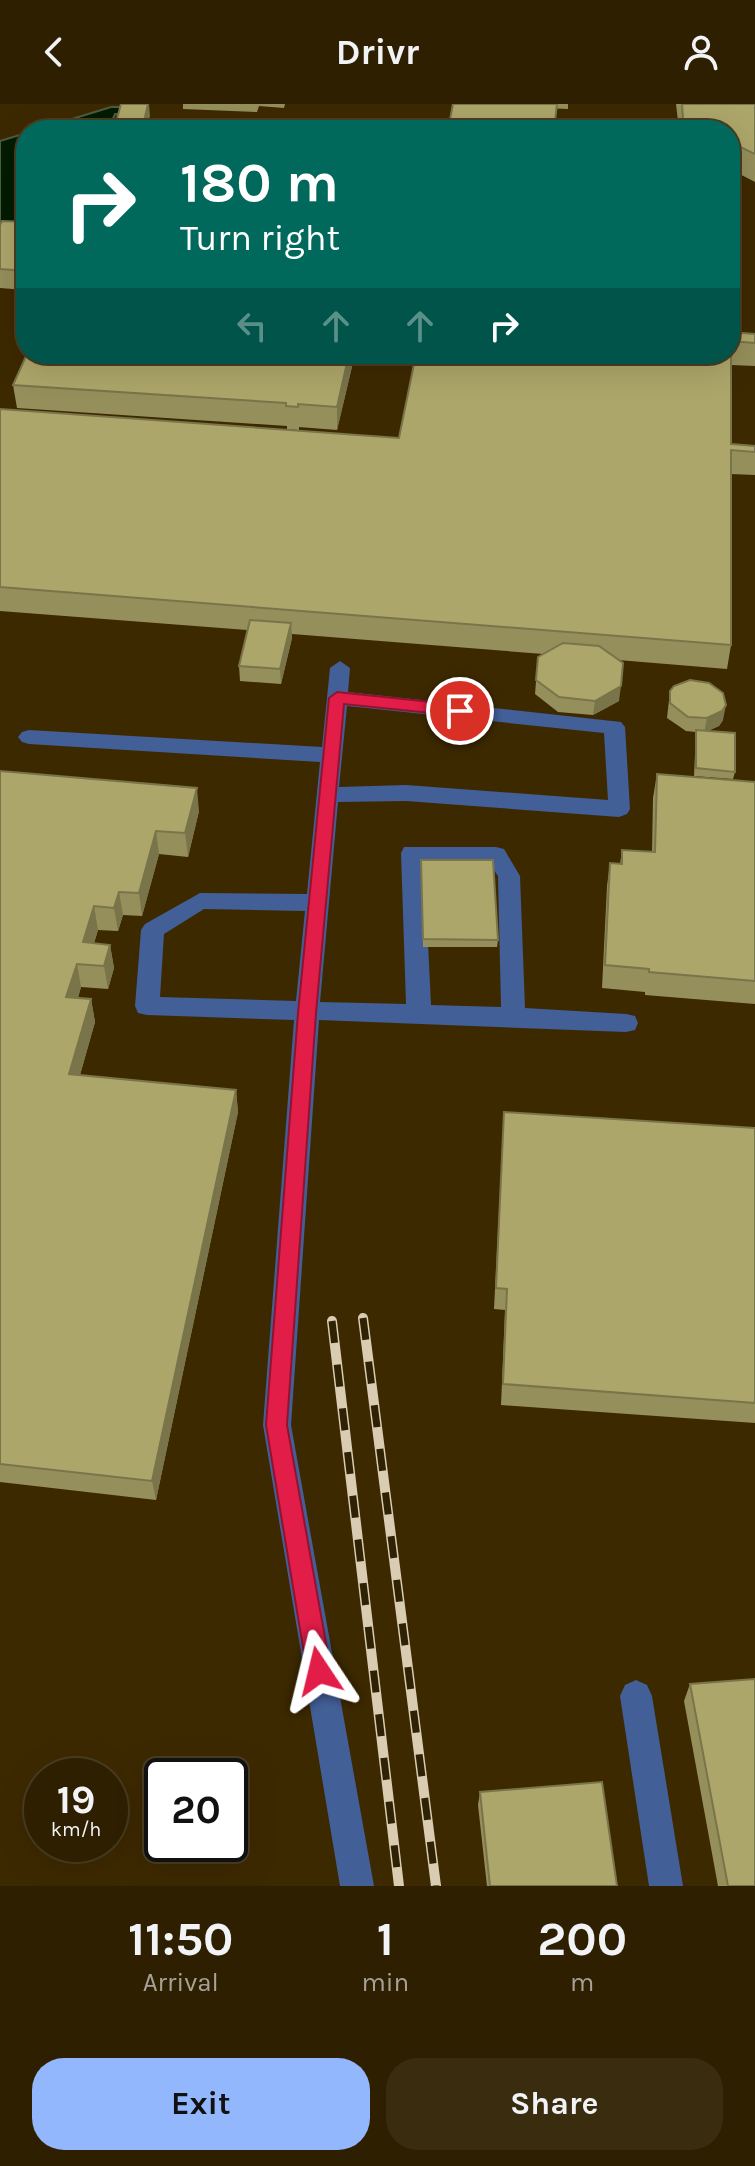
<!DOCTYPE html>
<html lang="en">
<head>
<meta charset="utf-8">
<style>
	:root { --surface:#2e1f00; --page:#3a2c0f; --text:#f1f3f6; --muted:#a7a299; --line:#493d22; --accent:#92b7fd }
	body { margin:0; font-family:Karla,sans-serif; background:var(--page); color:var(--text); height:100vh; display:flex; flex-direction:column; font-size:30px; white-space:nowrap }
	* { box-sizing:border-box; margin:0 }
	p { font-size:26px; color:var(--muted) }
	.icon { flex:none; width:44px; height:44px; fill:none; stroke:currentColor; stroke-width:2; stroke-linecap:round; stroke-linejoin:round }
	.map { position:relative; height:1782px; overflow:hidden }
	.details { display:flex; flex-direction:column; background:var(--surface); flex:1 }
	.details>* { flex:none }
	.guide { position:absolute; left:16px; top:16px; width:724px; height:244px; border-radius:32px; box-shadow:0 8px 32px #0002,0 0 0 2px var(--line); background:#00695c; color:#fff; overflow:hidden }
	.speed { position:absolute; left:24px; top:1654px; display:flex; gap:16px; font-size:40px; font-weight:700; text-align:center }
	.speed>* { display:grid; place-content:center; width:104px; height:104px; border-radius:50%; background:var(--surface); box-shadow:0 8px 32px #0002,0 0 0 2px var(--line); line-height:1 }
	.speed small { font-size:20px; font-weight:400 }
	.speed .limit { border:4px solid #111; border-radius:12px; background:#fff; color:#111 }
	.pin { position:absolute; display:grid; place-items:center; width:68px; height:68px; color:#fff; margin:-34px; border:4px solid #fff; border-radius:50%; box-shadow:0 2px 8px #0007 }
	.me { position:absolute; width:88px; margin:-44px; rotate:350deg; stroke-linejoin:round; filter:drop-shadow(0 0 6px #0008) }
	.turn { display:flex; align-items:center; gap:28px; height:168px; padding:0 32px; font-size:36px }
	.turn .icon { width:104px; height:104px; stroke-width:2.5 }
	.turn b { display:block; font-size:56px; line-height:68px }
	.lanes { display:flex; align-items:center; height:76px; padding:0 32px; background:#0003; justify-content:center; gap:40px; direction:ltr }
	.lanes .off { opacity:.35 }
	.eta { display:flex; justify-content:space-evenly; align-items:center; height:136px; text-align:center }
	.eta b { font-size:48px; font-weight:700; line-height:56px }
	.button { display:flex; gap:16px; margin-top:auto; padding:16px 32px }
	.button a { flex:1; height:92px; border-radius:32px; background:var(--accent); color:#111; font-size:32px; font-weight:700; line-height:92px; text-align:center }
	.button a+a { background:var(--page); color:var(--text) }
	header { display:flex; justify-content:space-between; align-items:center; height:104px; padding:0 32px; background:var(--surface); font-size:36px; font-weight:700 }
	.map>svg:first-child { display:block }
</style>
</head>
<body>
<header><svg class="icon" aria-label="back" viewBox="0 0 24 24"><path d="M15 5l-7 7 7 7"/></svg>Drivr<svg class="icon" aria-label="person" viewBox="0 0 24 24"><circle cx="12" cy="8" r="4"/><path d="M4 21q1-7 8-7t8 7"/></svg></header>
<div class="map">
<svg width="755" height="1782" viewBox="0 0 755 1782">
	<rect width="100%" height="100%" fill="#3d2900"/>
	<path fill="#021b01" stroke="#4e5c43" stroke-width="2" d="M111,3h31l-4,8 -23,-1 -7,16h-72z
		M26,29v90l-26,6v-88z"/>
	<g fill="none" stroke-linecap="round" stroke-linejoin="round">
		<path fill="#425f97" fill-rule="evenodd" d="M340,557l10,7 -2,24 273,30 4,5 5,82 -3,5 -8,3 -213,-16 -68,1 -18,200 86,2 -5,-151 3,-6h92l8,2 16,27 5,132 101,6 9,2 3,7 -3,7 -9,2 -307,-12 -28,405 83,461h-34l-77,-461 31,-405 -147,-5 -9,-2 -3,-7 6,-76 4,-6 55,-31 107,1 13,-132 -291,-18 -7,-2 -4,-5 4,-5 7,-2 293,17 8,-79zM347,602l257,27 4,67 -202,-15 -67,2zM424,757l65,2 9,13 3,131 -70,-2zM204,805l101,2 -9,90 -136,-4 4,-63z
			M636,1576l11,5 5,11 31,190h-34l-29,-190 5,-11z"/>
		<defs>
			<path id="rail" d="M363,1214l73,568
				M332,1217l67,565"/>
		</defs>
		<use href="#rail" stroke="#d9ccb2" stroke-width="10"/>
		<use href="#rail" stroke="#2f2103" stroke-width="7" stroke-dasharray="22" stroke-linecap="butt"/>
	</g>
	<path fill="#958f5b" d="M183,0h102l-1,4 -25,-2 -2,6 -74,-3z
		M453,0h115v5z
		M676,0h79v78l-25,-13v-39h-51z
		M26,118v68l-26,-2v-63z
		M731,228l24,2v32l-24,-1v79l24,2v29l-24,-1v171l-4,24 -109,-9 1,41 -26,14 -35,-3 -23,-18 3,-37 5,-3 -251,-20v4l-11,46 -41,-3 -1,-15 8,-36 -247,-19v-202l399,29z
		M27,250h328l-18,76 -38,-3v3l-12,-1v-3l-270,-18 -4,-23z
		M670,587l53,29 -4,6 -12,5 28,41 -2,7 -39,-3 2,-44 -10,-1 -19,-13z
		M0,667l199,40 -11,46 -29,-3 -17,62 -19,-1 -5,16 -20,-1 -4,13 16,2 4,23 -6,21 -27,-2 -3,11 13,1 4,23 -15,53 156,15 2,22 -82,388 -156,-18z
		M657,670l98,8v222l-110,-9v-3l-43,-4 5,-102 3,-23 10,1 2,-14 30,2 1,-54z
		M421,756l77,80 -1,7h-74z
		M504,1008l251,16v295l-254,-18 4,-95 -11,-1z
		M690,1580l65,202h-37l-34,-185z
		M480,1688l137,94h-130l-9,-81z"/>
	<path fill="#79744a" d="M149,0l1,12 -4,14h-4z
		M349,250h6l-18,76v-23z
		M291,519l1,15 -11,46 -1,-15z
		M621,582l-2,15 -26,14 2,-14z
		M726,601l-3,15 -4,6 -15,7 3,-15z
		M197,684l2,23 -11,46 -3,-24z
		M156,727l3,23 -17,62 -3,-23z
		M119,788l4,23 -5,16 -4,-23z
		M94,802l4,24 -11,36 -4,-24z
		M110,841l4,23 -6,21 -4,-23z
		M77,860l4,23 -10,33 -5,-23z
		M91,895l4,23 -21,74 -5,-22z
		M236,986l2,22 -82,388 -4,-19z"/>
	<path fill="#ada66a" stroke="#79744a" stroke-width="2" d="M121,0h27l-6,26h-28z
		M453,0h104l-3,26h-106z
		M682,0h73v50l-25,-12v-12h-24l-23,-11z
		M156,22l39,4h-41z
		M2,117l24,1v49l-26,-2v-44z
		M730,173h1v55l24,2v9l-24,-2v103l24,2v6l-24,-2v195l-731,-58v-178l399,29 17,-84h314z
		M27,250h322l-12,53 -39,-3v3l-12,-1v-3l-273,-18z
		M250,516l41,3 -11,46 -41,-3z
		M563,539l36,3 24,17 -2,23 -26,15 -36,-4 -23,-17 2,-23z
		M690,576l19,3 14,10 3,12 -4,6 -15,7 -19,-1 -18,-14v-12l4,-5z
		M696,626l39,3v39l-39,-4z
		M0,667l197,17 -12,45 -29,-2 -17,62 -20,-1 -5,16 -20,-2 -11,36 27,3 -6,21 -27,-2 -11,33 25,2 -22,75 167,16 -84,391 -152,-17z
		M657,670l98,8v199l-106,-9v-3l-44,-4 5,-102 12,1v-14l33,2z
		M421,756h72l5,80 -75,-1z
		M504,1008l251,16v275l-252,-19 4,-95 -11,-1z
		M755,1575v207h-27l-38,-202z
		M602,1678l15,104h-127l-10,-94z"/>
	<path fill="#e11d48" stroke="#92132f" stroke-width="2" d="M337,588l123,13 8,6 -8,5 -116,-12 -28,309 -29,412 44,246 -3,8 -9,4 -8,-4 -4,-8 -41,-246 32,-412 31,-315z"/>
</svg>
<div class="speed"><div>19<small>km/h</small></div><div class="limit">20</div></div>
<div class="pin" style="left:460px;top:607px;background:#d93025"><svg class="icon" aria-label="arrive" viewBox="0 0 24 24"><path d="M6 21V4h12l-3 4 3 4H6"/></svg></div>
<svg class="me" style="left:319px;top:1567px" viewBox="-20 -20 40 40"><path d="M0-17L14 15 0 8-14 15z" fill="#e11d48" stroke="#fff" stroke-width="4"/></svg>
<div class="guide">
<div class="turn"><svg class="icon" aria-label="right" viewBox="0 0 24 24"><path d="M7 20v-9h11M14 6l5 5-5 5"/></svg><div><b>180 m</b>Turn right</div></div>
<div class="lanes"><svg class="icon off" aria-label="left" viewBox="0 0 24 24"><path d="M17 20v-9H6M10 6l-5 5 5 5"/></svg><svg class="icon off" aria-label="ahead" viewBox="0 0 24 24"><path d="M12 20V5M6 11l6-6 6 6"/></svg><svg class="icon off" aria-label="ahead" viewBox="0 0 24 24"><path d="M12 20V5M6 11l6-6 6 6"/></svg><svg class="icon" aria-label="right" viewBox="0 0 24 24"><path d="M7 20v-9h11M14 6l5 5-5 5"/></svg></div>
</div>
</div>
<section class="details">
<div class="eta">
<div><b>11:50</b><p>Arrival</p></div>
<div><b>1</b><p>min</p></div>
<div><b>200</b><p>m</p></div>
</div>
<div class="button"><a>Exit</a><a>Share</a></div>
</section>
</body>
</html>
